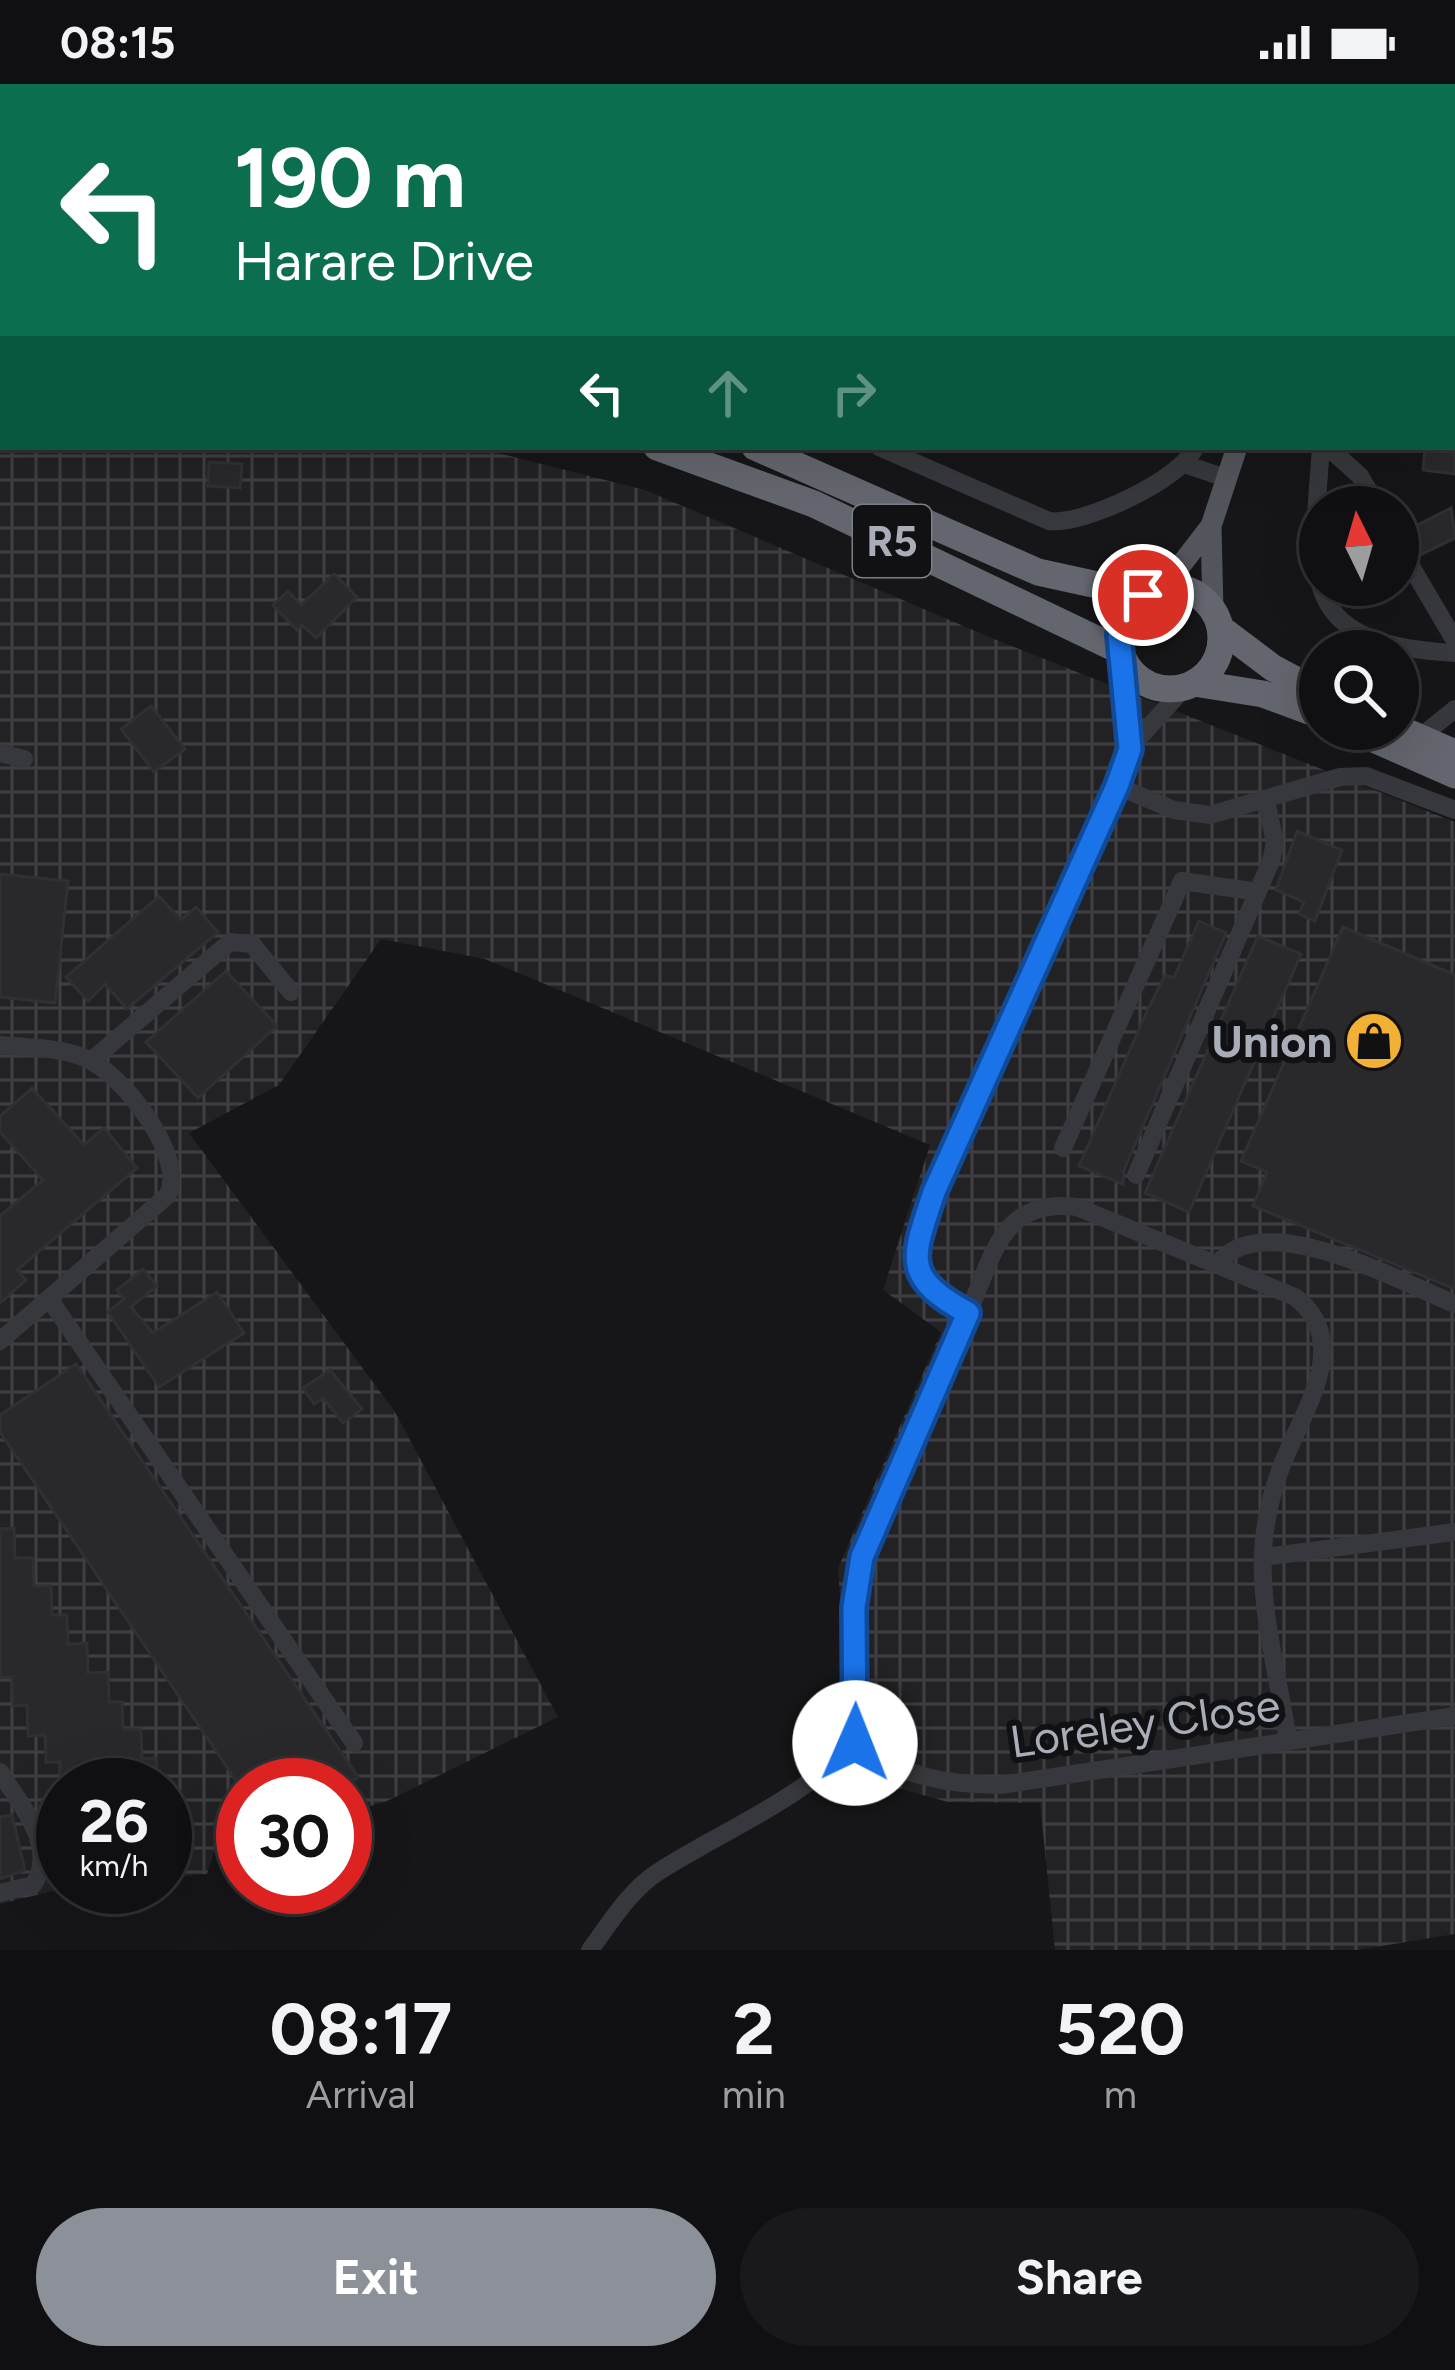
<!DOCTYPE html>
<html lang="en">
<head>
<meta charset="utf-8">
<style>
	:root { --surface:#101012; --page:#19191b; --text:#f1f3f6; --muted:#9c9d9f; --line:#303032; --accent:#8c9099 }
	body { margin:0; font-family:Figtree,sans-serif; background:var(--page); color:var(--text); height:100vh; display:flex; flex-direction:column; font-size:45px; white-space:nowrap }
	* { box-sizing:border-box; margin:0 }
	p { font-size:39px; color:var(--muted) }
	.icon { flex:none; width:66px; height:66px; fill:none; stroke:currentColor; stroke-width:2; stroke-linecap:round; stroke-linejoin:round }
	.map { position:relative; height:1866px; overflow:hidden }
	.panel { display:flex; flex-direction:column; background:var(--surface); flex:1 }
	.panel>* { flex:none }
	.banner { position:absolute; left:0px; top:0px; width:1455px; height:366px; box-shadow:0 12px 48px #0002,0 0 0 3px var(--line); background:#0b6e4f; color:#fff; overflow:hidden }
	.needle { width:78px; rotate:355deg }
	.controls { position:absolute; left:1299px; top:402px; display:grid; gap:24px }
	.controls a { display:grid; place-items:center; width:120px; height:120px; border-radius:50%; background:var(--surface); box-shadow:0 12px 48px #0002,0 0 0 3px var(--line); font-size:60px }
	.speed { position:absolute; left:36px; top:1674px; display:flex; gap:24px; font-size:60px; font-weight:700; text-align:center }
	.speed>* { display:grid; place-content:center; width:156px; height:156px; border-radius:50%; background:var(--surface); box-shadow:0 12px 48px #0002,0 0 0 3px var(--line); line-height:1 }
	.speed small { font-size:30px; font-weight:400 }
	.speed .limit { border:18px solid #d22; background:#fff; color:#111 }
	.pin { position:absolute; display:grid; place-items:center; width:102px; height:102px; color:#fff; margin:-51px; border:6px solid #fff; border-radius:50%; box-shadow:0 3px 12px #0007 }
	.me { position:absolute; width:132px; margin:-66px; rotate:1deg; stroke-linejoin:round; filter:drop-shadow(0 0 9px #0008) }
	.turn { display:flex; align-items:center; gap:42px; height:252px; padding:0 36px; font-size:54px }
	.turn .icon { width:156px; height:156px; stroke-width:2.5 }
	.turn b { display:block; font-size:84px; line-height:102px }
	.lanes { display:flex; align-items:center; height:114px; padding:0 36px; background:#0003; justify-content:center; gap:60px; direction:ltr }
	.lanes .off { opacity:.35 }
	.eta { display:flex; justify-content:space-evenly; align-items:center; height:204px; text-align:center }
	.eta b { font-size:72px; font-weight:700; line-height:84px }
	.action { display:flex; gap:24px; margin-top:auto; padding:24px 36px }
	.action a { flex:1; height:138px; border-radius:72px; background:var(--accent); color:#fff; font-size:48px; font-weight:700; line-height:138px; text-align:center }
	.action a+a { background:var(--page); color:var(--text) }
	.status { display:flex; justify-content:space-between; align-items:center; height:84px; padding:0 60px; background:var(--surface); direction:ltr }
	.status svg { height:33px; fill:currentColor }
	.map>svg:first-child { display:block }
</style>
</head>
<body>
<div class="status"><b>08:15</b><svg viewBox="0 0 49 12"><path d="M0 12V9h3v3zM5 12V6h3v6zM10 12V3h3v9zM15 12V0h3v12zM26 1h20v11H26zM47 4h2v5h-2z"/></svg></div>
<div class="map">
<svg width="1455" height="1866" viewBox="0 0 1455 1866">
	<defs>
		<pattern id="industrial-grid" width="8" height="8" patternUnits="userSpaceOnUse" patternTransform="scale(3)"><rect width="8" height="8" fill="#222225"/><path d="M0 4h8M4 0v8" fill="none" stroke="#3f3f43"/></pattern>
	</defs>
	<rect width="100%" height="100%" fill="#161618"/>
	<path fill="url(#industrial-grid)" d="M0,244l3,119h471l171,43 349,149 461,183v1112l-98,16h-302l-15,-147 -92,-1 -96,-27 -14,-207 103,-236 -58,-42 47,-145 -445,-186 -104,-20 -102,146 -90,48 206,279 163,305 -173,85 -40,11v-28h-102v59l-29,8 -7,22 -42,4v-93h-102v102h6l-69,17z"/>
	<path fill="#29292c" stroke="#303034" stroke-width="3" d="M1425,365l30,3v22l-32,-4z
		M209,378l33,2 -2,24 -32,-2z
		M1451,424l4,30 -35,17 -11,-7 -11,4v-17z
		M334,490l23,23 -41,41 -14,-13 -5,5 -24,-25 15,-14 13,14z
		M151,622l34,43 -31,23 -33,-43z
		M1297,747l45,19 -27,71 -16,-7 5,-12 -28,-12z
		M0,790l68,7 -13,122 -55,-6z
		M159,812l22,24 15,-13 22,25 -91,77 -22,-25 -17,17 -22,-24z
		M1199,837l27,12 -102,237 -1,14 -44,-18 69,-157 17,-34 9,3z
		M1343,843l112,48v314l-202,-83 14,-34 -26,-11z
		M1258,852l43,18 -112,258 -44,-19z
		M226,887l51,55 -79,72 -52,-56z
		M32,1004l52,57 20,-17 33,40 -120,102 9,10 -26,23v-87l43,-36 -43,-48v-16z
		M143,1185l14,17 -26,21 22,26 64,-41 27,41 -85,54 -51,-75 16,-13 -7,-9z
		M76,1280l282,413 -11,8h-108l-239,-353v-17z
		M330,1286l32,39 -19,14 -20,-25 -9,6 -11,-16z
		M14,1444l1,30h18l1,28h17l1,29h15l1,29 19,-1 1,30 20,-1 1,30h13l1,27h18l1,30 14,-1 1,27h-96l-1,-23h-14l-1,-27 -17,1 -1,-31 -14,1 -1,-29h-12v-148z
		M12,1731l13,55 -25,9v-62z"/>
	<g fill="none" stroke-linecap="round" stroke-linejoin="round">
		<path stroke="#333438" stroke-width="18" stroke-dasharray="18 9" stroke-linecap="butt" d="M1398,458l10,19"/>
		<path stroke="#37383d" stroke-width="18" d="M1397,0l1,3
			M81,3l1,-3
			M1321,3l1,-3
			M0,125l3,1
			M0,223h3
			M879,363l170,74c33,5 134,-42 146,-74
			M1321,363c-9,130 -28,197 134,206
			M1328,363l32,29 18,31
			M1187,381l39,13
			M1408,477l47,80
			M1124,577l5,88
			M1419,654l36,-29
			M0,669l24,6
			M1117,702l57,24 36,5 130,-38 26,-1 89,34
			M0,961c28,3 59,2 85,13 36,14 102,98 83,137l-168,146
			M92,976l138,-118 22,2 39,48
			M1063,1064l119,-267 76,11
			M1136,1091l135,-314 4,-18 -9,-43
			M1217,1181c43,-61 183,17 238,39
			M50,1216l304,443
			M968,1229c26,-57 32,-115 109,-106l218,90c59,45 7,115 -13,168 -9,23 -15,48 -18,73 -7,65 15,139 24,203
			M1264,1473l191,-25
			M855,1659c45,33 92,42 146,42l454,-69
			M0,1688c20,33 59,75 33,113l-33,8
			M590,1866c20,-27 39,-59 68,-78 71,-45 136,-68 197,-129l-1,-136 7,-50 107,-244c-68,-37 -55,-56 -34,-121l195,-443 56,-62"/>
		<path stroke="#53555c" stroke-width="21" d="M1358,3l1,-3
			M1164,503l47,-61
			M1213,527l-2,-85 26,-79"/>
		<path stroke="#63666e" stroke-width="27" d="M0,160l3,1
			M0,196l3,1
			M657,363l157,57 307,147
			M755,363l283,125 105,23
			M1119 554a51 51 0 1 1 102 0a51 51 0 1 1-102 0Z
			M1220,544l53,40 47,25
			M1194,599l69,11 57,21
			M1398,644l57,25
			M1351,645l104,46"/>
	</g>
	<g fill="none" stroke-linecap="round" stroke-linejoin="round">
		<defs>
			<path id="route" d="M855,1659l-1,-136 8,-50 106,-244c-68,-37 -55,-56 -34,-121l183,-406 13,-37 -11,-114 4,-15 20,-25"/>
		</defs>
		<use href="#route" stroke="#114b97" stroke-width="30"/>
		<use href="#route" stroke="#1a73e8" stroke-width="21"/>
	</g>
	<defs>
		<symbol id="shop-disc" viewBox="-11 -11 22 22"><circle r="9.5" fill="#f2b134" stroke="#111113"/><path d="M-5-2.5h2.3a2.7 3.5 0 0 1 5.4 0H5L5.5 6h-11ZM-1.5-2.5h3a1.5 2.3 0 0 0-3 0Z" fill="#111"/></symbol>
	</defs>
	<g fill-rule="evenodd">
		<use href="#shop-disc" x="1341" y="924" width="66" height="66"/>
	</g>
	<g text-anchor="middle" stroke-width="12" stroke-linejoin="round" paint-order="stroke">
		<rect fill="#111113" stroke="#7b7e86" stroke-width="3" x="853" y="421" width="78" height="72" rx="9"/>
		<g font-size="42" font-weight="bold" fill="#a8adb8">
			<text x="892" y="472">R5</text>
		</g>
		<g font-size="45" font-weight="bold" fill="#a8adb8" stroke="#111113" text-anchor="end">
			<text x="1332" y="973">Union</text>
		</g>
		<g font-size="45" fill="#a8adb8" stroke="#111113">
			<text transform="translate(1145 1639) rotate(-8)" y="16">Loreley Close</text>
		</g>
	</g>
</svg>
<div class="controls">
<a><svg class="needle" viewBox="-14 -14 28 28"><path d="M0-13l5 13h-10z" fill="#e53935"/><path d="M0 13l5-13h-10z" fill="#9c9d9f"/></svg></a>
<a><svg class="icon" aria-label="search" viewBox="0 0 24 24"><circle cx="10" cy="10" r="6"/><path d="M15 15l6 6"/></svg></a>
</div>
<div class="speed"><div>26<small>km/h</small></div><div class="limit">30</div></div>
<div class="pin" style="left:1143px;top:511px;background:#d93025"><svg class="icon" aria-label="arrive" viewBox="0 0 24 24"><path d="M6 21V4h12l-3 4 3 4H6"/></svg></div>
<svg class="me" style="left:855px;top:1659px" viewBox="-20 -20 40 40"><circle r="19" fill="#fff"/><path d="M0-13L10 11 0 6-10 11z" fill="#1a73e8"/></svg>
<div class="banner">
<div class="turn"><svg class="icon" aria-label="left" viewBox="0 0 24 24"><path d="M17 20v-9H6M10 6l-5 5 5 5"/></svg><div><b>190 m</b>Harare Drive</div></div>
<div class="lanes"><svg class="icon" aria-label="left" viewBox="0 0 24 24"><path d="M17 20v-9H6M10 6l-5 5 5 5"/></svg><svg class="icon off" aria-label="ahead" viewBox="0 0 24 24"><path d="M12 20V5M6 11l6-6 6 6"/></svg><svg class="icon off" aria-label="right" viewBox="0 0 24 24"><path d="M7 20v-9h11M14 6l5 5-5 5"/></svg></div>
</div>
</div>
<section class="panel">
<div class="eta">
<div><b>08:17</b><p>Arrival</p></div>
<div><b>2</b><p>min</p></div>
<div><b>520</b><p>m</p></div>
</div>
<div class="action"><a>Exit</a><a>Share</a></div>
</section>
</body>
</html>
